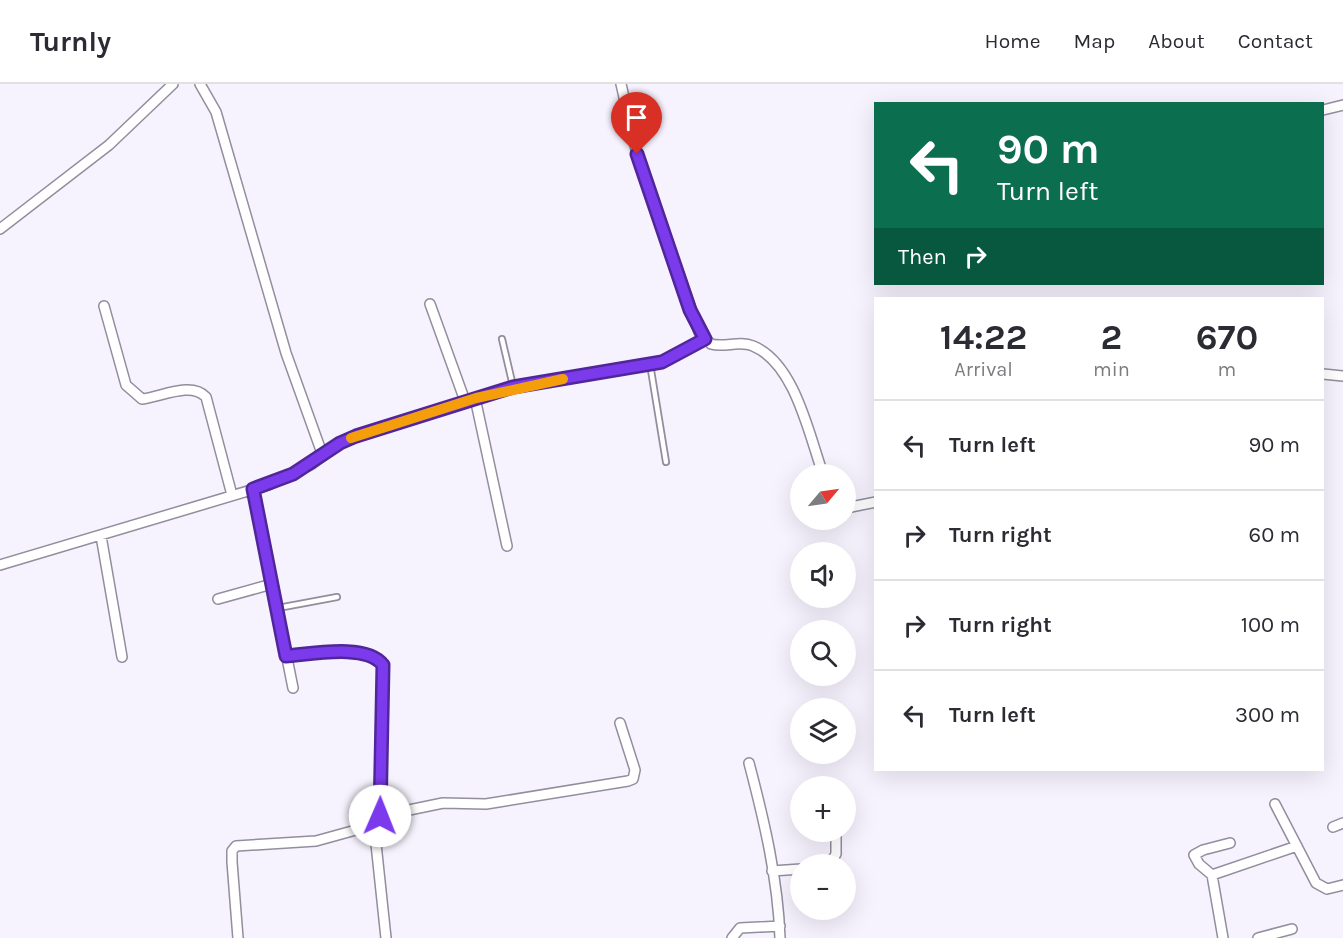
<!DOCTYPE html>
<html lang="en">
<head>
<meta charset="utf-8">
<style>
	:root { --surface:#fff; --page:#f2f2f3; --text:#2b2b33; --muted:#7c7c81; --line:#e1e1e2 }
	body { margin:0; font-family:Karla,sans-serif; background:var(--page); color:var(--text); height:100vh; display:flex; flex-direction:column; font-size:22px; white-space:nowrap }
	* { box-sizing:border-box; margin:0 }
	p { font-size:20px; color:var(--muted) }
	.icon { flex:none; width:33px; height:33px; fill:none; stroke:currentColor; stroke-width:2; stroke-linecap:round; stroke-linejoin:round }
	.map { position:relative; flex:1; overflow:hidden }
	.panel { position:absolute; left:874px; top:213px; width:450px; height:474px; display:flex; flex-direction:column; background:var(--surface); border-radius:0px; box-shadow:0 6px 24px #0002 }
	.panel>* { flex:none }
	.guide { position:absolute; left:874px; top:18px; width:450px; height:183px; border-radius:0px; box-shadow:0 6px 24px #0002; background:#0b6e4f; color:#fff; overflow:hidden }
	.needle { width:39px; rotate:61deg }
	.buttons { position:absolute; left:790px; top:380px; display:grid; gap:12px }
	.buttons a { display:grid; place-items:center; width:66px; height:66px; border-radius:50%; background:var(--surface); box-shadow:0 6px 24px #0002; font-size:30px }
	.pin { position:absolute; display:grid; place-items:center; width:51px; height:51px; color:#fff; margin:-62px -26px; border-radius:50% 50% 50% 0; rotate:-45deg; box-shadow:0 0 6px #0007 }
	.pin .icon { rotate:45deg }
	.me { position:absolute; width:66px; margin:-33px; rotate:1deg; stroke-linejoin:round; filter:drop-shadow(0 0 4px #0008) }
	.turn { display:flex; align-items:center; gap:21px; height:126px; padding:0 24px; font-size:27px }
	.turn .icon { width:78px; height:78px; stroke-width:2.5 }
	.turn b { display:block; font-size:42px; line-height:51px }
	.then { display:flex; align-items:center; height:57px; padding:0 24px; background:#0003; gap:12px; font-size:22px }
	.eta { display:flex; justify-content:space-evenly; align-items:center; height:102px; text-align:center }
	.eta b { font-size:36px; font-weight:700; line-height:42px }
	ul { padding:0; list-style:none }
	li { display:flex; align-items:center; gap:18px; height:90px; padding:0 24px; border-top:2px solid var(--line) }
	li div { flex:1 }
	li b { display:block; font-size:22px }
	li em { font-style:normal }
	header { display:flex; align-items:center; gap:36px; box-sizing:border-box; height:84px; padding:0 30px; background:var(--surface); border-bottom:2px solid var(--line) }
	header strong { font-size:28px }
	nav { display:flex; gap:33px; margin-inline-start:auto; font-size:21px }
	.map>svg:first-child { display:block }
</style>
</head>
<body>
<header>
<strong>Turnly</strong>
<nav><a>Home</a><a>Map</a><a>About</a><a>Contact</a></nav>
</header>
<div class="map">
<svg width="1343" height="854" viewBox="0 0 1343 854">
	<rect width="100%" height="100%" fill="#f6f3fe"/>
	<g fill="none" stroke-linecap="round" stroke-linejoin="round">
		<defs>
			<path id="service" d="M502,255l11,47
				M650,280l16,98
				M278,524l59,-11"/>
			<path id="minor" d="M200,0l16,28 70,241 37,103
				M621,0l16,70 62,178 12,12c14,4 28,-4 42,2 42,17 56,89 70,128
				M1323,26l20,-5
				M0,145l109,-84 64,-61
				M430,220l35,97
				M104,222l22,79 16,14c19,-2 49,-18 64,-2l26,98
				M1323,290l20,2
				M475,314l32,148
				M253,405l40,199
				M846,424l30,-6
				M101,452l21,121
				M0,481l268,-80 44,-21 28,-21 74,-26 99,-30 149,-25 43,-23
				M218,515l54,-15
				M286,572c24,-2 81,-13 97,9l-3,151
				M749,679c15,57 29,116 31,175
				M821,699l1,3
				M1275,720l41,79 11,6 16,-4
				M1333,743l10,-4
				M830,780l6,-10v-23
				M772,787l29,-2
				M1212,791l-13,-11 -5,-9 9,-5 27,-7
				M238,854l-6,-76v-11l4,-5 80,-5 58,-16
				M386,854l-12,-113 6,-9 63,-13 43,1 142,-23 5,-2 2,-9 -15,-47
				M732,854l8,-10 40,-2
				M1223,854l-11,-63 85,-29
				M1258,854l34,-9"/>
		</defs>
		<use href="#service" stroke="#938d9e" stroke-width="8"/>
		<use href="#minor" stroke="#938d9e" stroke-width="12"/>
		<use href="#service" stroke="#fff" stroke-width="4.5"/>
		<use href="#minor" stroke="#fff" stroke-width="9"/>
	</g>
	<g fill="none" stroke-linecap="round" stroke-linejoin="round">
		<defs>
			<path id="route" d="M380,732l3,-151c-16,-22 -72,-11 -97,-9l-33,-167 40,-15 47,-31 16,-7 157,-49 149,-25 43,-23 -15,-29 -53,-156"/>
		</defs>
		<use href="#route" stroke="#51269a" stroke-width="15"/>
		<use href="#route" stroke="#7c3aed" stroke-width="10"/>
		<path stroke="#f59e0b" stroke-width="10" d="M351,354l125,-40 87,-19"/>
	</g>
</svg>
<div class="buttons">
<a><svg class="needle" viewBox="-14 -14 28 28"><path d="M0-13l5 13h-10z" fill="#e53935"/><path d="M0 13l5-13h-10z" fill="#7c7c81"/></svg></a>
<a><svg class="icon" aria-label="sound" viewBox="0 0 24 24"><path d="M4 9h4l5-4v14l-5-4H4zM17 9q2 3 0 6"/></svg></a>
<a><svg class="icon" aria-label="search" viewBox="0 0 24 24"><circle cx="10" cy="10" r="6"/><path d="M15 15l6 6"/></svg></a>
<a><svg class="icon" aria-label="layers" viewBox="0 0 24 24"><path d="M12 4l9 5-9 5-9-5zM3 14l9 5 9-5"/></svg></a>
<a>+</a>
<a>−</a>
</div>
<div class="pin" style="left:637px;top:70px;background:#d93025"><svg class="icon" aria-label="arrive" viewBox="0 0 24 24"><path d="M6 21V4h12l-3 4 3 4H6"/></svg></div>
<svg class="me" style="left:380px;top:732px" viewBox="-20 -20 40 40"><circle r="19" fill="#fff"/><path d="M0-13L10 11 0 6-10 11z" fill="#7c3aed"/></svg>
<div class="guide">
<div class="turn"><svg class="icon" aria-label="left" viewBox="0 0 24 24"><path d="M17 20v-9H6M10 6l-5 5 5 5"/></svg><div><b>90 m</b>Turn left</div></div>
<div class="then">Then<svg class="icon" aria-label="right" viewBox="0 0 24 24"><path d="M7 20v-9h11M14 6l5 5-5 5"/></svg></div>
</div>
<section class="panel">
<div class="eta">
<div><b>14:22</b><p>Arrival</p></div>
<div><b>2</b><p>min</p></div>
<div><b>670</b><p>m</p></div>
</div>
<ul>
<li><svg class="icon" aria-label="left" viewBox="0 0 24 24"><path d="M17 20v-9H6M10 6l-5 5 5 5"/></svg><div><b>Turn left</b></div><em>90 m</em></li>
<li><svg class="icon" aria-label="right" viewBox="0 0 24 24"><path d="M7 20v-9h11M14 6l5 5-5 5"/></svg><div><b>Turn right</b></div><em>60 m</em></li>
<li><svg class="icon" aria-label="right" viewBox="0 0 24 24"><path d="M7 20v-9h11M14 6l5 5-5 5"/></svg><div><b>Turn right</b></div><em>100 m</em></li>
<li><svg class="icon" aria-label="left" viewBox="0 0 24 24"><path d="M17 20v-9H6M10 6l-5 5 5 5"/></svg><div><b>Turn left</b></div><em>300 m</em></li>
</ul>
</section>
</div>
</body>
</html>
